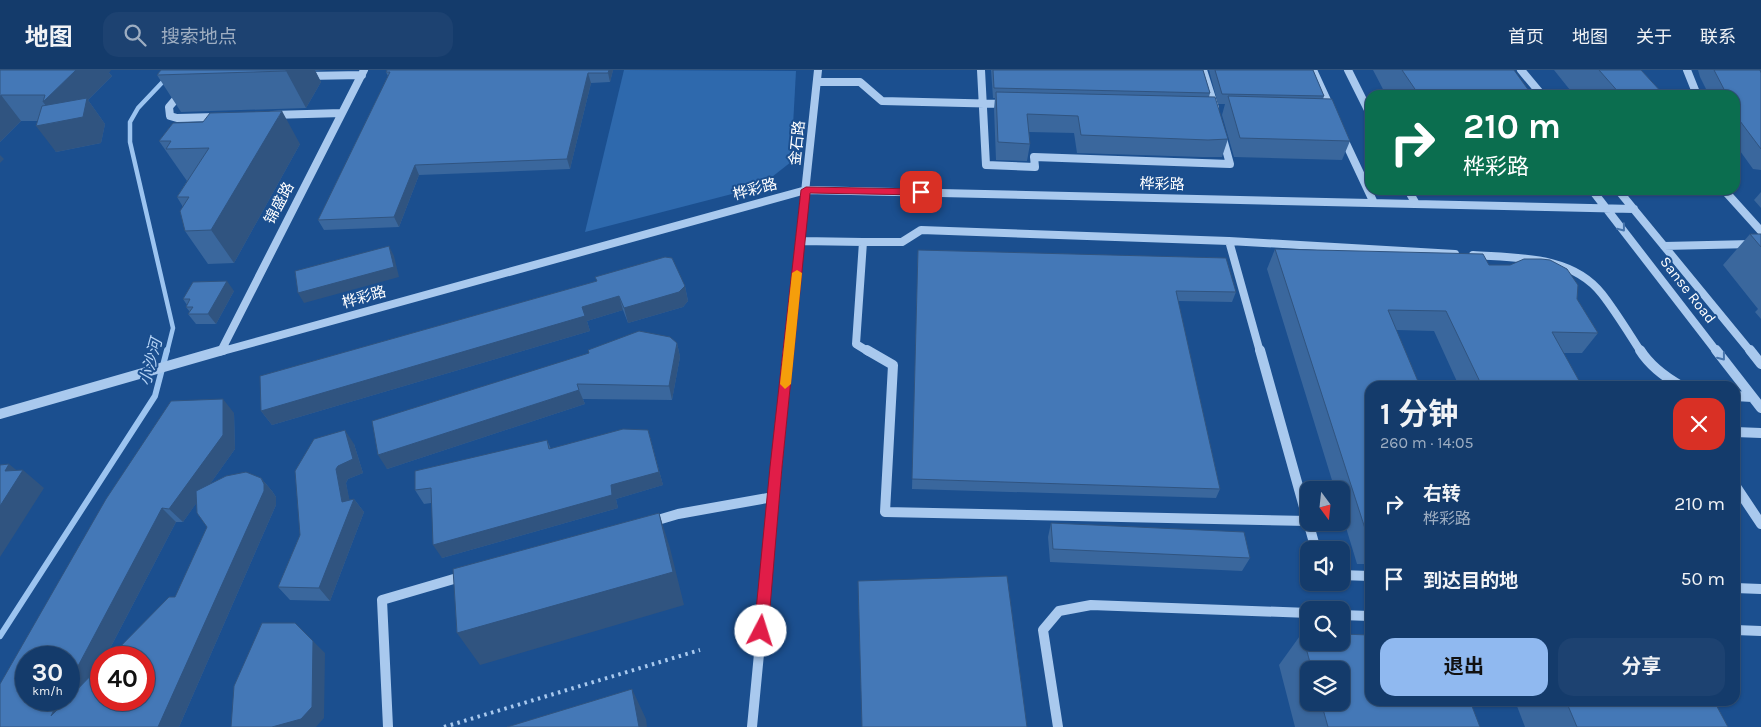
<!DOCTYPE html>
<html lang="zh">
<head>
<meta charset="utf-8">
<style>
	:root { --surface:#143b6b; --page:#1d4271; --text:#f1f3f6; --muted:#9dadc1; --line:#33557e; --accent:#90b9f0 }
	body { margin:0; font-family:Karla,"Noto Sans SC",sans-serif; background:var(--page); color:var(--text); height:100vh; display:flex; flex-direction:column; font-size:19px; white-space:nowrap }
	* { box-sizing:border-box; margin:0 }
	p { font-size:16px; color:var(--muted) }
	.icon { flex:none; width:28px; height:28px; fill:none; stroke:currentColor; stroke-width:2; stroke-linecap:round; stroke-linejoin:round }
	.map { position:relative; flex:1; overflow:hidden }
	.side { position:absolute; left:1365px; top:311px; width:375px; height:325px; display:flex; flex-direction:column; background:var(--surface); border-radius:15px; box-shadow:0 1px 4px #0004,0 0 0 1px var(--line) }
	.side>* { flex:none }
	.banner { position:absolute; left:1365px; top:20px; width:375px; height:105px; border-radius:15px; box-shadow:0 1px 4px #0004,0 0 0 1px var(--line); background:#0b6e4f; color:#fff; overflow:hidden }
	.needle { width:32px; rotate:165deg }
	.controls { position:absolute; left:1300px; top:411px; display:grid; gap:10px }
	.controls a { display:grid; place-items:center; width:50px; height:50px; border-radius:10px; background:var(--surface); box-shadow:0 1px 4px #0004,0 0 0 1px var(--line); font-size:25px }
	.speed { position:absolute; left:15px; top:576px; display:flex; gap:10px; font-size:25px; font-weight:700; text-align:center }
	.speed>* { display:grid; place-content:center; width:65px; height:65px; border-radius:50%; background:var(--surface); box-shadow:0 1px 4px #0004,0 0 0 1px var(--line); line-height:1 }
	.speed small { font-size:12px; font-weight:400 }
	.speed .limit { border:8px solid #d22; background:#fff; color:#111 }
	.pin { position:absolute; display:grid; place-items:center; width:42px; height:42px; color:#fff; margin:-21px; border-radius:10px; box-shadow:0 2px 8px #0006 }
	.me { position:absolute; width:55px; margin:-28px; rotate:5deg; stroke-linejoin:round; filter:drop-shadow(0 0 4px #0008) }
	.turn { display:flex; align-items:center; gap:18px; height:105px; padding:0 15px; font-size:22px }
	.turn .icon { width:65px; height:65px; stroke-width:2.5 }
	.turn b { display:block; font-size:35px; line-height:42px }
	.round { display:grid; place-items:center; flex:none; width:52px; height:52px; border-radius:15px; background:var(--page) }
	.headline { display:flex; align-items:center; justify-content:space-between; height:85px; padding:0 15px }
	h1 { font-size:30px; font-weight:700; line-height:38px }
	.cta { display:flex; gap:10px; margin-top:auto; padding:10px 15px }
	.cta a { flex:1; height:58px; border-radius:15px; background:var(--accent); color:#111; font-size:20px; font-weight:700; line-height:58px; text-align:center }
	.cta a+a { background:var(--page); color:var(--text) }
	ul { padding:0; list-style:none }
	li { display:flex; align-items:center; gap:15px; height:75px; padding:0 15px }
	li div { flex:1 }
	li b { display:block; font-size:19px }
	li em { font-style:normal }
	header { display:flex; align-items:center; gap:30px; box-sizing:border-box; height:70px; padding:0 25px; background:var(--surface); border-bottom:1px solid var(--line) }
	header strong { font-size:24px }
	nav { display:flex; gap:28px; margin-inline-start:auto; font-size:18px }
	.search { width:350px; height:45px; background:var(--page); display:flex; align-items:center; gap:12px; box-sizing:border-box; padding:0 18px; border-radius:15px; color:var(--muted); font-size:19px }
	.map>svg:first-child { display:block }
</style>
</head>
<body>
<header>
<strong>地图</strong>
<div class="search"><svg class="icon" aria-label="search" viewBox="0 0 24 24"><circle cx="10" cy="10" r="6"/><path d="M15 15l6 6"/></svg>搜索地点</div>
<nav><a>首页</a><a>地图</a><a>关于</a><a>联系</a></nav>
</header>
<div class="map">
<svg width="1761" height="657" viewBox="0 0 1761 657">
	<rect width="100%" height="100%" fill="#1b4f8f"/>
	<path fill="#2e69ad" d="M624,0l172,1 -5,91 -32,25 -174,45z"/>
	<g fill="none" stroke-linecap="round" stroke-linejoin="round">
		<path stroke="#9cc4f0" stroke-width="4.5" d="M167,282l6,-24 -43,-186v-20l8,-14 36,-38"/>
		<path stroke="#9cc4f0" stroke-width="6" d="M0,566l155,-240 12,-46"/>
		<path stroke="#a9c9ee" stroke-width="4" stroke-dasharray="2.5 4.5" stroke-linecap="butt" d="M444,657l256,-77"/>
		<path stroke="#a9c9ee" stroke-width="8" d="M981,0l5,95 49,2 -1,-10 196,7 -8,-29
			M1203,0l12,38
			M1313,0l18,39
			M1348,0l22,44
			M1521,0l21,25
			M1687,0l10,25
			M307,6l55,-1
			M817,12h43l22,19 123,3
			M181,23l-12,14 1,9 7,2 39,-1
			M272,45l70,-2
			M1343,67l31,66
			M1408,120l8,14
			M1592,120l125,162
			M1618,120l133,162
			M1724,120l37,41
			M801,171l62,1
			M1664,176l88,-2
			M1473,185c43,3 99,0 129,39 14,18 26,38 39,58
			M221,281l143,-281
			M219,282l587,-162 828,19
			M788,282l30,-282
			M869,282l-13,-8 7,-102h39l19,-12 308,11
			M1260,282l-31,-111 226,13"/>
		<path stroke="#a9c9ee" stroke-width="10" d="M867,280l26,15 -8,147 423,9
			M1260,280l56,200
			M1640,280c10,16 25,27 41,36
			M1716,280l45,58
			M1750,280l11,14
			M1735,326l17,1
			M0,344l223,-64
			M1735,362l26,1
			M1735,415l26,39
			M651,452l27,-8 95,-17
			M1341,505l29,1
			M1735,518l26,1
			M1341,545l29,1
			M1735,560l26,1
			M388,657l-6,-127 82,-24
			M752,657l36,-377
			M1058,657l-15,-97 16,-19 32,-6 218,8"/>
	</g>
	<path fill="#3a679d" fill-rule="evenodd" d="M0,0l109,3 3,3 -24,24 17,24 -4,19 -45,9 -18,-31h-17l-21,21z
		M161,0h166l-12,1 6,11 -15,26 -125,4 -24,-37z
		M613,0l-3,12 -19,1 -21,86 -151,6 -20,52 -75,3 -6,-10 70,-144 -2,-4z
		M991,0h212l7,23 -1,4 19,42 -6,18h-20l-125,-4 -3,-20 -45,-1 1,12 -3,17 -31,-1 -2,-51 1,-11h-2z
		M1209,0h104l11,26 -1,3 27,42 -8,19 -108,-3 -12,-42 3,-11h-7z
		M1373,0h141l18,25h-146z
		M1554,0h87l23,25h-90z
		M1698,0h62l1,3v97l-8,-1 -18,-25v-49h-26l-9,-18z
		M173,53l127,21 -66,119 -26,1 -23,-33 -2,-24 -6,-10 10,-16 -28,-40z
		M1761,122v16l-7,-8z
		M1750,164h11v85l-6,-7 3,-3 -35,-44z
		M1275,179l214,16 88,34 21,34 -16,20h-19l19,33h-123l-25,-55 -37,-1 -27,56v178h-13l-16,-53v-21h-6l-68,-221z
		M918,180l318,42 -4,10 -54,-1 42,188 -4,9 -304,-9z
		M596,211l89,5 3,15 -5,6 -55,16 -5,-13 -36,11 3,10 -318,94 -11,-14z
		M234,221l-18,33h-20l-8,-10 2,-2 -4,-5 1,-2 -4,-6z
		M677,273l3,14 -8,43 -89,-1 2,5 -198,65 -15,-48z
		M234,343l1,36 -25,35 51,-6 11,13 4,6v8l-97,222h-179zM197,432l10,25 -32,70 -74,103v-42h4l71,-136h7z
		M648,360l15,55 -47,14 2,9 -176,50 -11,-55 -7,1 -9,-14 132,-50 4,9z
		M354,374l9,29 -15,6 -2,4 3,17 5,-1 10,13 -34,89 -40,-1 -12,-13 22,-52z
		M1051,453l199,35 -8,13 -192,-9 -2,-25z
		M1302,563l178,94h-185l-16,-62zM1309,600h32v32h-32z
		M1515,631h199l14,26h-203z"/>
	<path fill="#305480" d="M76,0h35l-2,3 3,3 -24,24 17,24 -4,19 -45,9 -20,-26 23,-4 -16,-20z
		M286,0h29l6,12 -15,26 -20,-37z
		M609,0h4l-3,12 -2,-9z
		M588,3l3,10 -21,86 -3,-10z
		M1,25l20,26 -21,21v-45z
		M282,41l18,33 -66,119 -23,-33z
		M0,85l4,4 -4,4z
		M415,95l4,10 -20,52 -5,-10z
		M389,176l5,10 5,21 -95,26 -6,-10z
		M227,211l7,10 -18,33 -8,-10z
		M685,216l3,15 -5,6 -55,16 -4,-15z
		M619,226l4,14 -36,11 3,10 -318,94 -11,-14 321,-104z
		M677,273l3,14 -8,43 -3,-14z
		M579,320l6,14 -198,65 -9,-14z
		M223,329l11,14 1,36 -52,73 -14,-13z
		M345,360l9,14 9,29 -15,6 -2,4 5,24 3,-8 10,13 -34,89 -11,-13 23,-86 -6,-33z
		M648,360l15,55 -47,14 2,9 -176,50 -9,-13 178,-60z
		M9,394l12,10 2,-4 21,18 -44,69v-51l5,-35z
		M261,408l11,13 4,6v8l-97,222h-21z
		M162,438l14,14 -71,136h-4v7l-32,62 -18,-11 8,-16h10v-17z
		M659,443l11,35 14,57 -204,60 -23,-32z
		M313,571l12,12 -1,65 -8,9h-44z
		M632,619l14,30 1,8h-8z"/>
	<path fill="#4478b7" stroke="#305480" d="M0,0h76l-33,32 2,-7h-44l-1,2z
		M161,0h125v1l-129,4z
		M387,0h222l-1,3h-20l-21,86 -152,6 -21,52 -76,3 72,-148h-4z
		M993,0h210l7,23 -216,-5z
		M1215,0h98l11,26 -102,-2z
		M1402,0h112l18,25h-113z
		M1599,0h42l23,25h-43z
		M1714,0h46l1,3v76l-21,-28 -5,-10v-16h-8z
		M996,22l219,5 13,42 -20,1 -127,-5 -3,-19 -51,-2 3,30 -32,-2z
		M1228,26l104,3 18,42 -110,-3z
		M87,28l-4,19 -47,9 6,-20z
		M282,41l-71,119 -26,1 -5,-20 9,-14h-12l32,-49 -43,1 5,-8h-12l14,-18 30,-1 7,-9z
		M1750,164h11v13z
		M389,176l5,21 -96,26 -3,-22z
		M1275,179l208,5 6,11h21l14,-6h17l9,1 17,9 11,16 -1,14 21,34 -46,-1 30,54h-100l-36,-75 -58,-1 32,76h-50v158z
		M918,180l308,8 10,34 -60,-1 44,198 -308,-10z
		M665,187l7,1 13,28 -6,6 -55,16 -5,-12 -37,11 3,9 -324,95 -1,-35 337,-95 -2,-4z
		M227,211l-19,33h-20l5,-7h-7l4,-8h-7l10,-17z
		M639,261l31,6 7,6 -8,43 -92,-2 2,6 -201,65 -6,-34 217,-68 -1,-3z
		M223,329v36l-54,74 -7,-1 -93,175v-25h-43v42h33l-8,16 16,-16h2v-2l32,-33v35h43v-42h-35l60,-61h6l32,-70 -10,-14 -1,-22 30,-15 20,-4 15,6 3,6v7l-106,236h-158v-43l106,-185 65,-98z
		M623,359l25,1 11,42 -48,13 1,10 -179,50 -2,-57 -16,2v-19l132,-31 2,9z
		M345,360l8,29 -15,7 -2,3 6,33 12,-3 -35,89 -41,-1 22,-52 -5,-64 19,-32z
		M9,394l-4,7 18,-1 -23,36v-41z
		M659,443l14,59 -216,61 -4,-64z
		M1051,453l193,9 6,26 -197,-9z
		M1007,506l20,151h-165l-4,-146z
		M262,553h33l18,18 -1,66 -11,12 -29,8h-41l3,-41z
		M1302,563l7,1v8h32v-8l29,1v66h100l10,26h-152l-7,-25h20v-32h-29z
		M632,619l7,38h-132z
		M1566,631h148l14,26h-151z"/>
	<defs><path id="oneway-chevron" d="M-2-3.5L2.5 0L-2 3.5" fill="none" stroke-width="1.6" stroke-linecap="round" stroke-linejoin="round" transform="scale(1.25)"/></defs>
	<g stroke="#4674ac">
		<use href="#oneway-chevron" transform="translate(1622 158) rotate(52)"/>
		<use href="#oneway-chevron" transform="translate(1722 287) rotate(52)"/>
	</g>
	<path fill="#e11d48" stroke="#92132f" d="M806,117l115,2 4,3 -4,3 -111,-2 -28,274 -14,164 -2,4 -5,2 -5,-2 -2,-4 16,-164 31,-277z"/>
	<path fill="#f59e0b" d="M797,200l5,3 -11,111 -6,5 -5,-5 12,-111z"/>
	<g text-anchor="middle" stroke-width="4" stroke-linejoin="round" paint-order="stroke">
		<g font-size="15" fill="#fff" stroke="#1b4f8f">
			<text transform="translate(797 73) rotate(-84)" y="5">金石路</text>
			<text transform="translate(1162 114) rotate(1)" y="5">桦彩路</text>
			<text transform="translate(755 119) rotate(-15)" y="5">桦彩路</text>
			<text transform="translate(279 133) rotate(-62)" y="5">锦盛路</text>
			<text transform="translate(1688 220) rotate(52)" y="5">Sanse Road</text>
			<text transform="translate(364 227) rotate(-16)" y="5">桦彩路</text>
		</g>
		<g font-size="16" font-style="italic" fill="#b5d3f5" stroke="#1b4f8f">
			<text transform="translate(150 292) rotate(-75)" y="6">小沙河</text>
		</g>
	</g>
</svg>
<div class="controls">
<a><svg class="needle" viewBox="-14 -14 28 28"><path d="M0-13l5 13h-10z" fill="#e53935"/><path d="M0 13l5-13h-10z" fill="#9dadc1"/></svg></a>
<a><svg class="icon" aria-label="sound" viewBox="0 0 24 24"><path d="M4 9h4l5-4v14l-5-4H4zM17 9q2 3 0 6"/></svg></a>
<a><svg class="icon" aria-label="search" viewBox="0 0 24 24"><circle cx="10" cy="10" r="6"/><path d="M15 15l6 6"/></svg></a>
<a><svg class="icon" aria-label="layers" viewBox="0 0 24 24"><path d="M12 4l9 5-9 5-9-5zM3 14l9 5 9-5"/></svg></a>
</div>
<div class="speed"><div>30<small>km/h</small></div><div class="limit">40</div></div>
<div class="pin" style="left:921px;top:122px;background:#d93025"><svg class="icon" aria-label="arrive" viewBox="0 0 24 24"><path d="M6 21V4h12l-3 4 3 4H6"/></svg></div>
<svg class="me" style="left:761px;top:561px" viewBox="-20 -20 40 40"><circle r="19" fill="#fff"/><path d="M0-13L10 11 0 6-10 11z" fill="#e11d48"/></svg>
<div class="banner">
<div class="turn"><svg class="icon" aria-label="right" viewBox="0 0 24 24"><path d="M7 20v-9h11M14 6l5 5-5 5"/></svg><div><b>210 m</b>桦彩路</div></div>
</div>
<section class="side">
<div class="headline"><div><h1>1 分钟</h1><p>260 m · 14:05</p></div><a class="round" style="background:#d93025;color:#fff"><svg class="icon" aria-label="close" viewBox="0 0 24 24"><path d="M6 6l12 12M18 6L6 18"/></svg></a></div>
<ul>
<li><svg class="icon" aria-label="right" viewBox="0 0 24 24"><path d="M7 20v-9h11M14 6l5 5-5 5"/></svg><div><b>右转</b><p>桦彩路</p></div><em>210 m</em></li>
<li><svg class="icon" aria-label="arrive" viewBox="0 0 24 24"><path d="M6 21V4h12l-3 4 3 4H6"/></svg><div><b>到达目的地</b></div><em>50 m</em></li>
</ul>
<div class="cta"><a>退出</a><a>分享</a></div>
</section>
</div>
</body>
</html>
